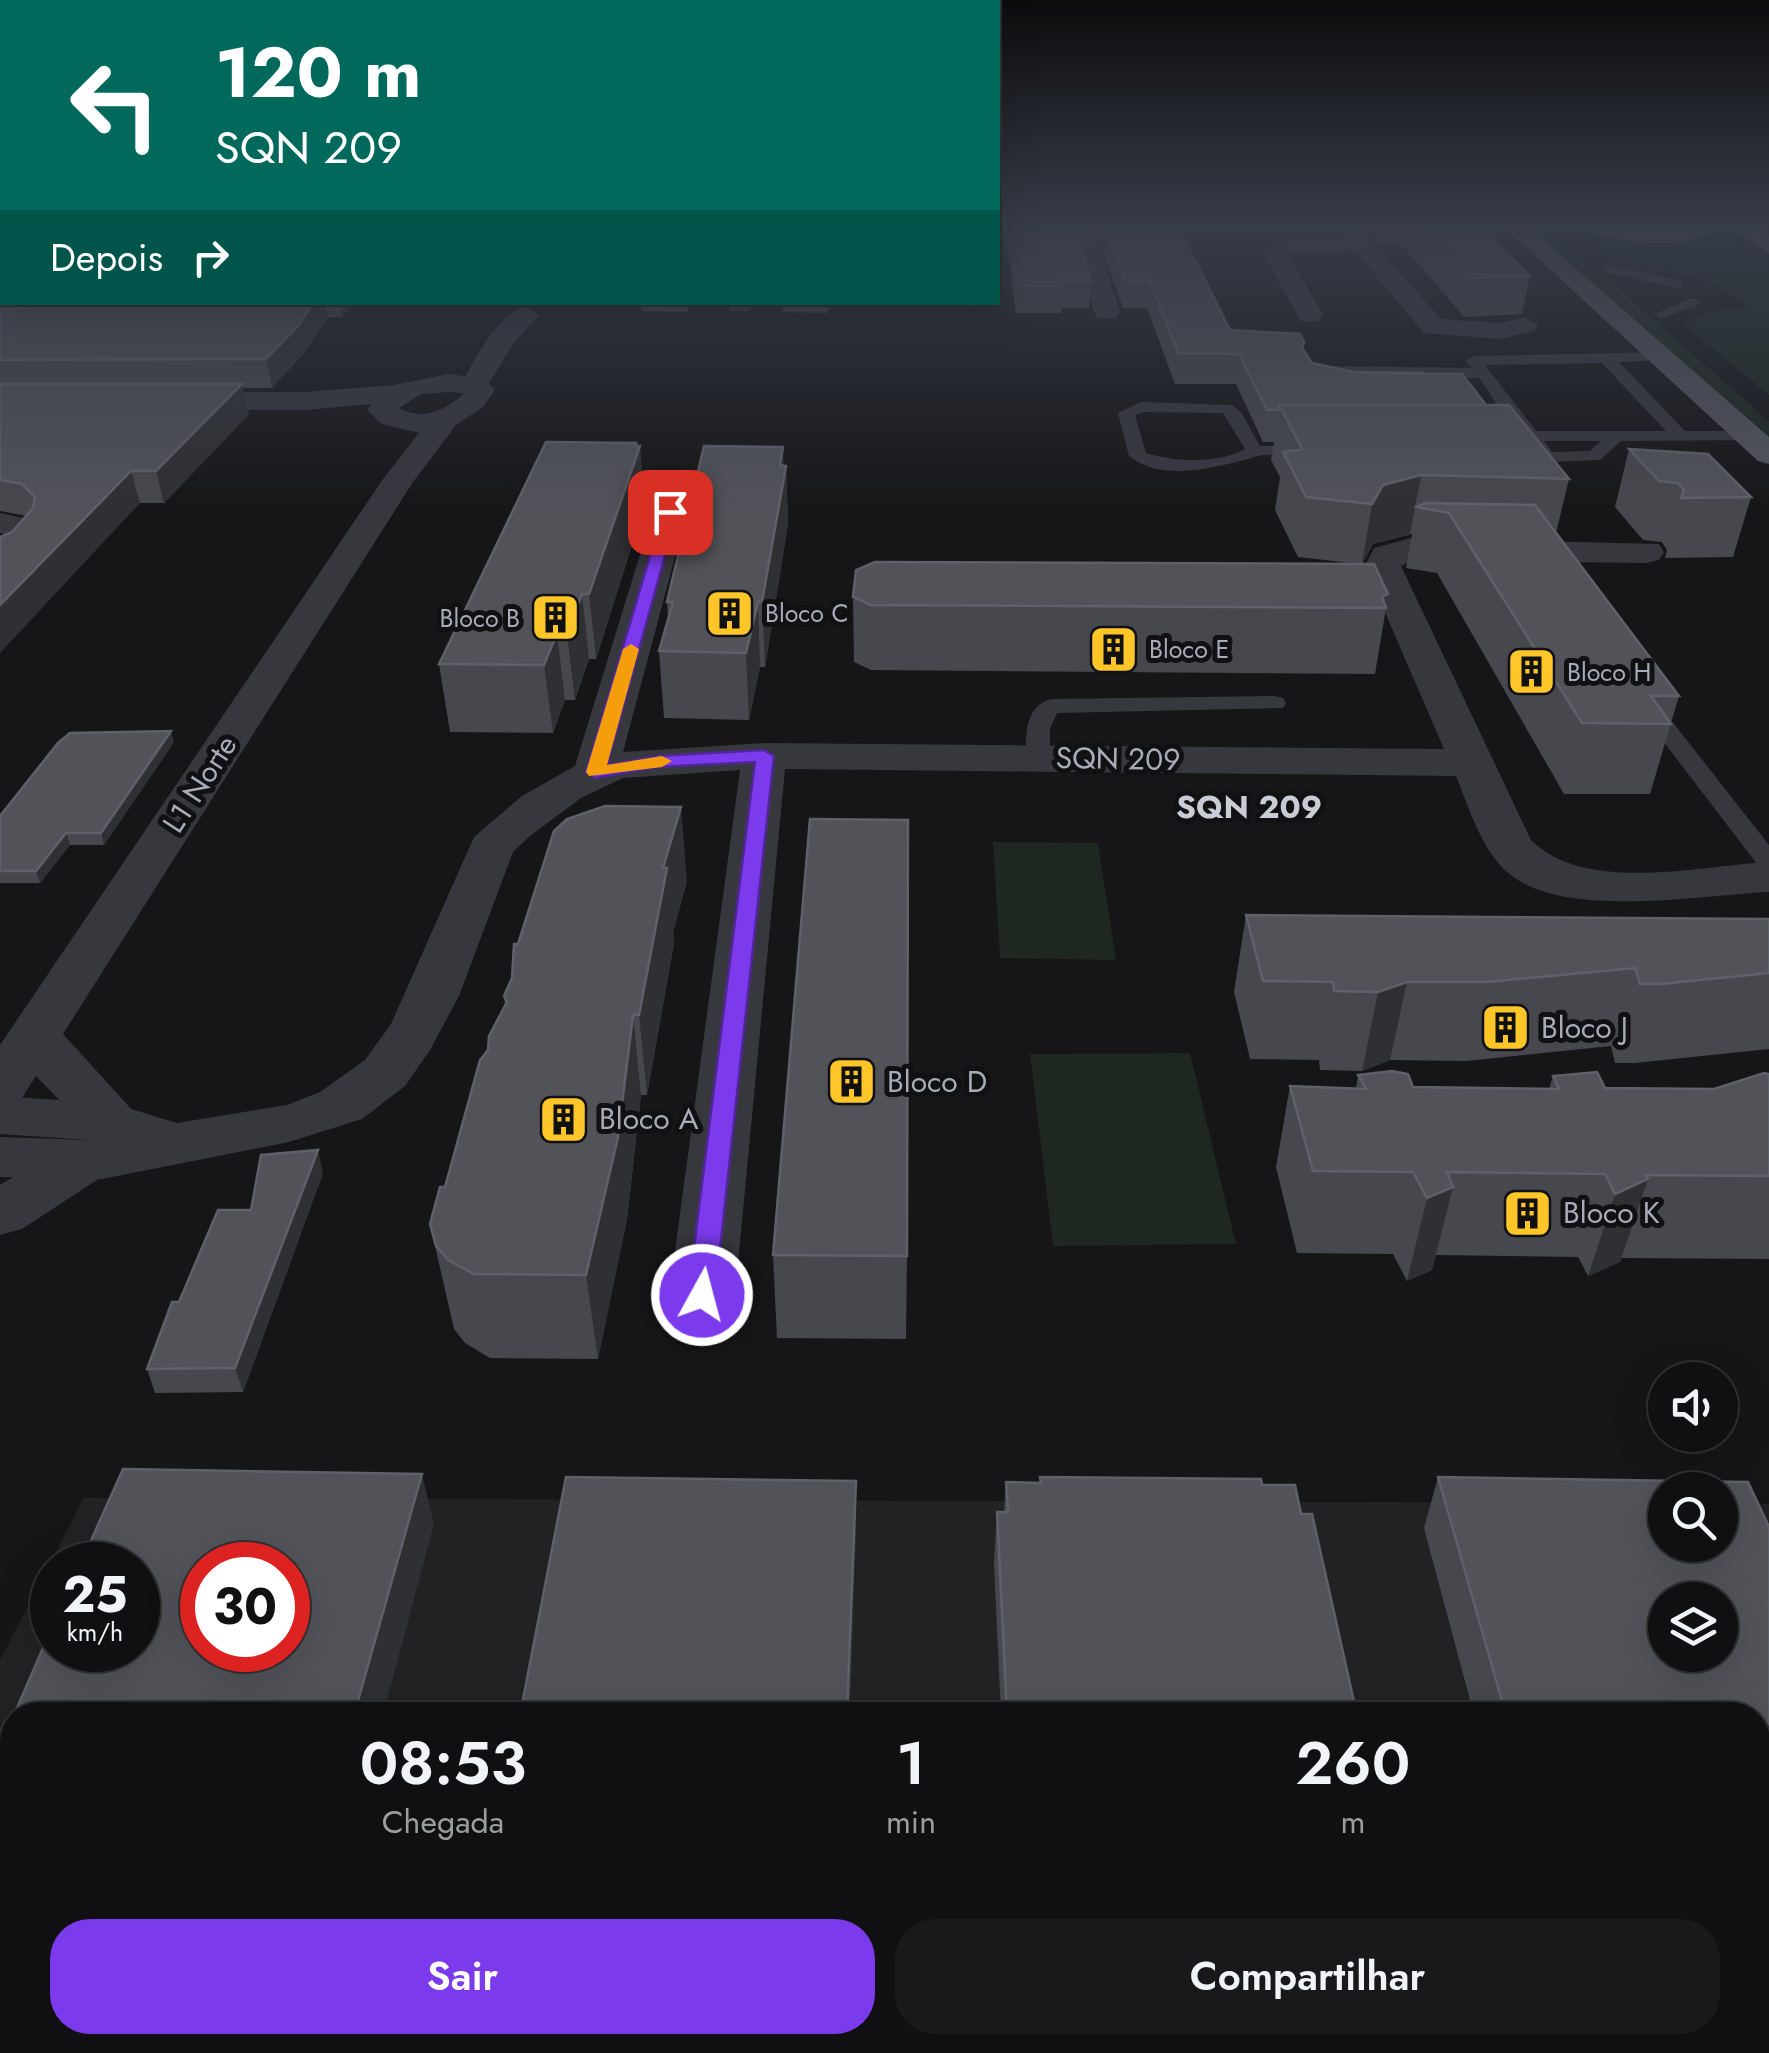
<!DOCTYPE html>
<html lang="pt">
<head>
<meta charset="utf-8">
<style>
	:root { --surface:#101012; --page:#19191b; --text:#f1f3f6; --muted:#9c9d9f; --line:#303032; --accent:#7c3aed }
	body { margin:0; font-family:Jost,sans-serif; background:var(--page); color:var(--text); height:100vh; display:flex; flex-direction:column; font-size:38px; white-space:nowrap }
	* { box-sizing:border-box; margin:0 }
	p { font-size:32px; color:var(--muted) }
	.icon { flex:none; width:55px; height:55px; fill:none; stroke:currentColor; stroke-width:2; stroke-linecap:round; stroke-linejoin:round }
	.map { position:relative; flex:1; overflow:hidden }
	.drawer { position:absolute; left:0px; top:1702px; width:1770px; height:352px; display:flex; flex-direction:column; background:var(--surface); border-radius:40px 40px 0 0; box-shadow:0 10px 40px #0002,0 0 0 2px var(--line) }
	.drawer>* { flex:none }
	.top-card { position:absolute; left:0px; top:0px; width:1000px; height:305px; box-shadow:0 10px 40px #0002,0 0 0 2px var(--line); background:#00695c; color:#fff; overflow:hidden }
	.controls { position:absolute; left:1648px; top:1362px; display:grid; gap:20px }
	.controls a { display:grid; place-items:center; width:90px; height:90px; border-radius:50%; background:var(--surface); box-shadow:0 10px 40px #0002,0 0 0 2px var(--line); font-size:50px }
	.speed { position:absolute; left:30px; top:1542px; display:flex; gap:20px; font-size:50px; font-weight:700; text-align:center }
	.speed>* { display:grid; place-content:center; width:130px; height:130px; border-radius:50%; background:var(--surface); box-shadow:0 10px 40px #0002,0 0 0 2px var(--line); line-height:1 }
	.speed small { font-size:25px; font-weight:400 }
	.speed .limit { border:15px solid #d22; background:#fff; color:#111 }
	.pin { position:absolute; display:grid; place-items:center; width:85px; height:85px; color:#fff; margin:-42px; border-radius:20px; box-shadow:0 5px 15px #0006 }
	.me { position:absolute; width:110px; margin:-55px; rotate:7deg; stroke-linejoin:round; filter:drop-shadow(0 0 8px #0008) }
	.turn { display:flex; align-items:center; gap:35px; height:210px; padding:0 50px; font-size:45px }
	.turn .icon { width:130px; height:130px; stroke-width:2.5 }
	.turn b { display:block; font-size:70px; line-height:85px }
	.then { display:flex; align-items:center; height:95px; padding:0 50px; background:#0003; gap:20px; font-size:38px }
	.eta { display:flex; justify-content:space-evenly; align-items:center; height:170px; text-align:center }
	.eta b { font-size:60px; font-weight:600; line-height:70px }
	.cta { display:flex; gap:20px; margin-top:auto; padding:20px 50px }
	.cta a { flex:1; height:115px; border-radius:40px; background:var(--accent); color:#fff; font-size:40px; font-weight:600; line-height:115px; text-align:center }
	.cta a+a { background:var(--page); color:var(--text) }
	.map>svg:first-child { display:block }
</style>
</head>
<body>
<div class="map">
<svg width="1769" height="2053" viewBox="0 0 1769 2053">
	<rect width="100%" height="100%" fill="#161618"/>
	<path fill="#222225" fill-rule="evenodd" d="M84,1498l1581,5v42h55v-42l49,1v401h-11v-190h-1746v175l-8,-1 -4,-1v-228zM52,1565h86v85h-86zM202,1565h86v85h-86zM1665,1600h55v55h-55z"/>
	<path fill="#1e2720" d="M1527,224h17l225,197v19z
		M1569,226l134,9 20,-8 46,32v136l-83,-69c23,-23 39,-13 67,-18l-47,-28 -93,-19z
		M993,842l105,1 18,117 -116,-2z
		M1190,1053l46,191 -183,2 -23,-192z"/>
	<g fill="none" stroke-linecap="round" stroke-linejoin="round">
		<path fill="#37373e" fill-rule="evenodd" d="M1609,265l72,16 2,3 -7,4 -72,-16v-6z
			M1693,298l7,4 -2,3 -37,13 -7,-4z
			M1661,352l5,2v6l-47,2 66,69h64l6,1v8l-134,1 -21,19 -53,2c-22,-9 -52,-62 -68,-84l-154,-2 -15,5 -8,-5 21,-10 149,2 -6,-7 8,-5zM1602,363l64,68h-130l-51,-66zM1544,441h57l-11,10 -38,1z
			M1141,402l91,3 9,7 19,34h51l9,5c-17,13 -42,0 -62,5 -36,10 -95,28 -129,0l-11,-43zM1143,412l80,1 22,36c-27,15 -71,13 -99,4l-11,-38z
			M1645,695l8,2 116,148v25l-9,-2 -123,-161 -3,-5 3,-5z
			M1275,696l8,2 3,5 -3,5 -226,5 -7,16v29l-12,7 -12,-7c0,-23 -2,-51 25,-59z"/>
		<path fill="#37373e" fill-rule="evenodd" d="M1070,224h22l28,88 -4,6h-18l-4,-6z
			M1333,224h23l85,95 59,4 25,-6 13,8 -4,6 -34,8 -76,-6 -68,-81 -68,2 35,61 -4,6h-18l-39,-70c19,-19 57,-12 82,-13z
			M727,302h26l-5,9h-18z
			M526,307l13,8 -23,25 -32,51h-20l-4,-6c16,-25 35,-70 66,-78z
			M670,502l12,3 5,7 -64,240 141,-9 680,6 -79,-183 9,-18 37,-10 248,6 5,8 -5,8 -13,3 -233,-3 -12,6 130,274c54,54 167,26 238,22v30c-68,3 -200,27 -257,-16 -30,-23 -42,-66 -56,-100l-671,-7 -50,526 -10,17 -23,7 -23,-7 -10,-17 71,-525 -117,8 -42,20 -51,38 -17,16 -54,144 -29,54 -25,36 -43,33 -73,23 -187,37 -102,-2v-40l89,3 -89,-6v-38l115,8 62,19 110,-18 33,-13 45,-32 26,-36 83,-187 48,-41 53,-30 78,-254 5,-7z
			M0,513l29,6 13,14c-5,19 -23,36 -42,41v-31l7,-8 -7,-2z"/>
		<path fill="#37373e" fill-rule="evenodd" d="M449,374l35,5 11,11 -12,17 -27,18 -43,57 -350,552 81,89 -8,13 -21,6 -21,-6 -58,-60 -16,25 -20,5v-61l383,-566 36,-46 -37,-9 -15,-14 4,-6 -66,6h-132l-10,-3 -5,-6 5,-6 10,-3h132l89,-7zM449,392l15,1c-18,18 -42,28 -65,15l22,-14z
			M85,1140l21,6 9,14 -9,14 -84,55 -22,6v-50l64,-39z
			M0,1903h12v92h-12z
			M1758,1927h11v94h-11z"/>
		<path fill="#53545d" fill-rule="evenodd" d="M1501,224h24l244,213v27l-11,-3z"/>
		<path fill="#5b5c66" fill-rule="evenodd" d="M1566,224l98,5 58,-5c-31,34 -114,14 -153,5z
			M1723,224h26l20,13v17z"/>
	</g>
	<path fill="#47484d" d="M0,224l2,78h352l-12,15h-14l-24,36 -32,35h-29l6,26 -85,89h-24l-128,29 15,-16 -27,-5z
		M1005,224h70l16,57 -2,27h-28v5h-45l-11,-78z
		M1093,224h84l53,106 73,20 9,13 174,42 83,74 -13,54 123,163 -29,98h-86l-127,-221 -31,-5 6,-34 -39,10 -11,20 24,44 -11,66 -504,-4 -17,-8 -1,-65 507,-33 -62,-7 -23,-47 5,-33 -9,-17 3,-18h-11l-27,-58h-61l-28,-76h-24z
		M1361,224h116l53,52 -8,38 -58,3 -60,-70 -28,-6z
		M641,302h83l-34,1 -3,9 -45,-1z
		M756,302h73l-1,11 -45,-1v-5h-16v-4z
		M636,443l9,61 -49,155h-7l-14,41h-10l-12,33 -103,-1 -11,-68z
		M1629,449l122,48 -18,60 -68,1 2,-8 -5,-8 -19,-2 -28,-33z
		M784,466h2l2,58 -23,143h-5l-11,53 -85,-2 -5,-67 9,-33 -1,-16z
		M174,742l-70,103h-34l-30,38h-40v-67z
		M687,881l-14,51 1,11 -27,152h-6l-14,124 -29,140 -108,-1 -25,-15 -11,-14 -24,-105 15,-37 43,-137 17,-44 -1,-10 8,-18z
		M1246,915l523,4v130l-134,14h-20l-4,-17 -144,15 -77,-1 -28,11 -42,-1 -1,-10 -69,-1 -16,-67z
		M1769,1074v185l-148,-1 -1,4 -32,14 -10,-19 -142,-2 -4,15 -25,11 -14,-27 -96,-1 -21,-86 14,-81 66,2 2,-13 55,12 136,2 4,-13 52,12 109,1z
		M323,1173l-80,219 -88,1 -8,-24 32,-67 72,-92z
		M773,1255l134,1 -1,83 -129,-1z
		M1040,1477l222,8 39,29 56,201h-356l-7,-152 3,-51h7l2,-30 34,1z
		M1438,1477l331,50v293h-11v-105h-284l-50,-187z
		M12,1717v48l-11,-22z"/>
	<path fill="#2f3033" d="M314,302h11l3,15 -24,36 -32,35 -6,-29z
		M339,302h15l-12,15z
		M242,384l7,30 -85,89 -8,-32z
		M636,443l1,12 3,-9 5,58 -49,155 -7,-65z
		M783,447l1,30 2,-11 2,58 -23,143 -3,-65z
		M131,471l9,32 -140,150v-48z
		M1421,475l-11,59 -37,10 -11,20 10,-60 11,-19z
		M582,594l7,65 -14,41 -8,-66z
		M758,602l2,65 -11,53 -3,-67z
		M557,633l8,67 -12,33 -9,-68z
		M171,731l3,11 -70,103 -3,-12z
		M681,807l6,74 -14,51 1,11 -27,152 -8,-80 24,-147z
		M66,833l4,12 -30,38 -4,-12z
		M1407,982l-17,78 -28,11 16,-79z
		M633,1015l8,80 -14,124 -29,140 -12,-84z
		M318,1150l5,23 -80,219 -8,-24z
		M1648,1179l-28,83 -32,14 27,-82z
		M1453,1187l-21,83 -25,11 20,-83z
		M422,1474l12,50 -51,191h-29z
		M856,1481v50l-6,184h-3z"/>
	<path fill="#525359" stroke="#5f6168" stroke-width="2.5" fill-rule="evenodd" d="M0,224h2v78h312l-15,23 -33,34 -266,1z
		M1008,224h67l16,57 -30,-1 1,6 -45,-1z
		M1104,224h73l53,106 70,4 4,8 -2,6 10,15 46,10 104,1 24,31h-207l-1,5h-11l-28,-56 -61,-1 -28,-72h-25z
		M1421,224h56l53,52 -59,2z
		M1354,372l70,1 1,1 -67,-1z
		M0,384h242l-86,87h-25l-131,134v-68l12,-5 21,-24 2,-11 -13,-13 -22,-4z
		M1279,405h230l60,74 -148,-4 -38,10 -11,19 -66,-7 -23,-45 19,-3z
		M546,442l90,1 -1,3h5l-51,148h-7l-15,40 -10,-1 -13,32 -105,-1z
		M704,446l79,1 -3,18 6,1 -24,136h-4l-12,51 -87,-2 14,-49h-6z
		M1629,449l79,5 43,43 -70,1 3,-8 -6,-7 -19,-2z
		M1425,503l110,2 144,191h-28l20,28 -89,-1 -133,-210 -32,-6z
		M875,562l499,2 14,30 -6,3 4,11 -515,-3 -18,-8 3,-27z
		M171,731l-70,102h-35l-30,38h-36v-55l58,-73 12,-10z
		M605,806l76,1 -18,61h4l-28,147h-6l-15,122 -32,138 -112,-1 -26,-14 -12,-14 -6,-22 10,-37h5l35,-127 8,-10 1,-14 18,-34 -3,-6 8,-18 2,-34h4l36,-113 13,-12z
		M810,819l98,1 -1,436 -134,-1z
		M1246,915l523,4v54l-108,11h-21l-5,-16 -148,14h-80l-29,10 -44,-1 -1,-9 -70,-1z
		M1392,1071l16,3 5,13 146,2 -6,-13 44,-4 8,16 109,1 50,-16 5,1v102l-123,-1 2,4 -33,15 -10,-20 -158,-2 6,15 -26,11 -14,-26 -100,-1 -23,-85 76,3 -8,-14z
		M318,1150l-83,218 -88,1 25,-67h7l39,-92h33l10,-55z
		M123,1469l299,5 -68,241h-340l38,-88v23h86v-85h-58zM202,1565h86v85h-86z
		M566,1477l290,4 -9,234h-327z
		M1040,1477l221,2 1,6h33l6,29h11l45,201 -350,-1 -10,-202h11l-2,-30 35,1z
		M1438,1477l310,5 21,45v243h-11v-55h-252zM1665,1490h55v55h-55zM1665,1600h55v55h-55z
		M12,1717v26h-11z"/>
	<linearGradient id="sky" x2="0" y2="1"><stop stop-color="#0c0c0d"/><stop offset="0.44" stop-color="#363c48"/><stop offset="1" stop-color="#363c48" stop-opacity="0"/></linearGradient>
	<rect width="1769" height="511" fill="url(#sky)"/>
	<path fill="#7c3aed" stroke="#51269a" stroke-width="2.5" d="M670,508l7,4 -70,253 51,-9 106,-6 10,6 -59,539 -4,7h-19l-4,-7 67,-533 -97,5 -63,11 -9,-6 77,-260z"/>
	<path fill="#f59e0b" d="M631,644l8,5 -32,116 55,-9 10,5 -10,6 -73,9 -3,-4 37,-123z"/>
	<defs>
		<symbol id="building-square" viewBox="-11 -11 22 22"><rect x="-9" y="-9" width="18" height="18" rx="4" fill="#fec628" stroke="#111113"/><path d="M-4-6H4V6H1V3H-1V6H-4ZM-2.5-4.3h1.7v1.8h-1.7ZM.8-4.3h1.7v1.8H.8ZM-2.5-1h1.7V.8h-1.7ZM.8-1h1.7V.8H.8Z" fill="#111"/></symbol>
	</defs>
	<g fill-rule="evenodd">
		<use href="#building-square" x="702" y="586" width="55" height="55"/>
		<use href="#building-square" x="528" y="590" width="55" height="55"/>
		<use href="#building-square" x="1086" y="622" width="55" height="55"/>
		<use href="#building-square" x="1504" y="644" width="55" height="55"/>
		<use href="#building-square" x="1478" y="1000" width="55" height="55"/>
		<use href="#building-square" x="824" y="1054" width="55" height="55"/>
		<use href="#building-square" x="536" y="1092" width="55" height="55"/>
		<use href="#building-square" x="1500" y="1186" width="55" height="55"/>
	</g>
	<g text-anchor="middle" stroke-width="10" stroke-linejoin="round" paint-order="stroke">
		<g font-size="25" fill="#a7acb9" stroke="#111113" text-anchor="start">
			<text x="765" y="622">Bloco C</text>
			<text x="520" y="627" text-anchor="end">Bloco B</text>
			<text x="1149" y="658">Bloco E</text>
			<text x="1567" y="681">Bloco H</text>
		</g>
		<g font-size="30" fill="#a7acb9" stroke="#111113">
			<text transform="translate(1118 759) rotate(1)" y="10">SQN 209</text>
			<text transform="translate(200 784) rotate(-57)" y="10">L1 Norte</text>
		</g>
		<g font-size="30" fill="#a7acb9" stroke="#111113" text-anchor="start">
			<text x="1541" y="1038">Bloco J</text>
			<text x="887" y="1092">Bloco D</text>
			<text x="599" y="1129">Bloco A</text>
			<text x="1563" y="1223">Bloco K</text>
		</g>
		<g font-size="32" font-weight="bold" fill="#c9cbd5" stroke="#111113">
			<text x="1249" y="818">SQN 209</text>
		</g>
	</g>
</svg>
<div class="controls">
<a><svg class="icon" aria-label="sound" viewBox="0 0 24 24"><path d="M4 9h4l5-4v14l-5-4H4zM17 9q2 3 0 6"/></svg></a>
<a><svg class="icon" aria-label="search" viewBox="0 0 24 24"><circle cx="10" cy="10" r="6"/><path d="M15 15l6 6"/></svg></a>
<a><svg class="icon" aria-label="layers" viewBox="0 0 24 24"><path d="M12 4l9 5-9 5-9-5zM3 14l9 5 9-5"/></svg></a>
</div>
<div class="speed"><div>25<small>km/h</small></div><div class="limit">30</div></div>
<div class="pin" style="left:670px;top:512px;background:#d93025"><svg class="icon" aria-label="arrive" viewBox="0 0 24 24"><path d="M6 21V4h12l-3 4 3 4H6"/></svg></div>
<svg class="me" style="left:702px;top:1295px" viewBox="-20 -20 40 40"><circle r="17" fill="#7c3aed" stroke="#fff" stroke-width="3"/><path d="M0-11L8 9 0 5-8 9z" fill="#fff"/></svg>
<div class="top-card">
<div class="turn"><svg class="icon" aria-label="left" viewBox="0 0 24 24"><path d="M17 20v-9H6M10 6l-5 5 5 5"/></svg><div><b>120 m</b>SQN 209</div></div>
<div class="then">Depois<svg class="icon" aria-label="right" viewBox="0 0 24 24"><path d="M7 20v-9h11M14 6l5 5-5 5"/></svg></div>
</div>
<section class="drawer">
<div class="eta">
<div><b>08:53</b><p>Chegada</p></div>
<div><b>1</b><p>min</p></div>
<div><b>260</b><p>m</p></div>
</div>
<div class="cta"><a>Sair</a><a>Compartilhar</a></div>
</section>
</div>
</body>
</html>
